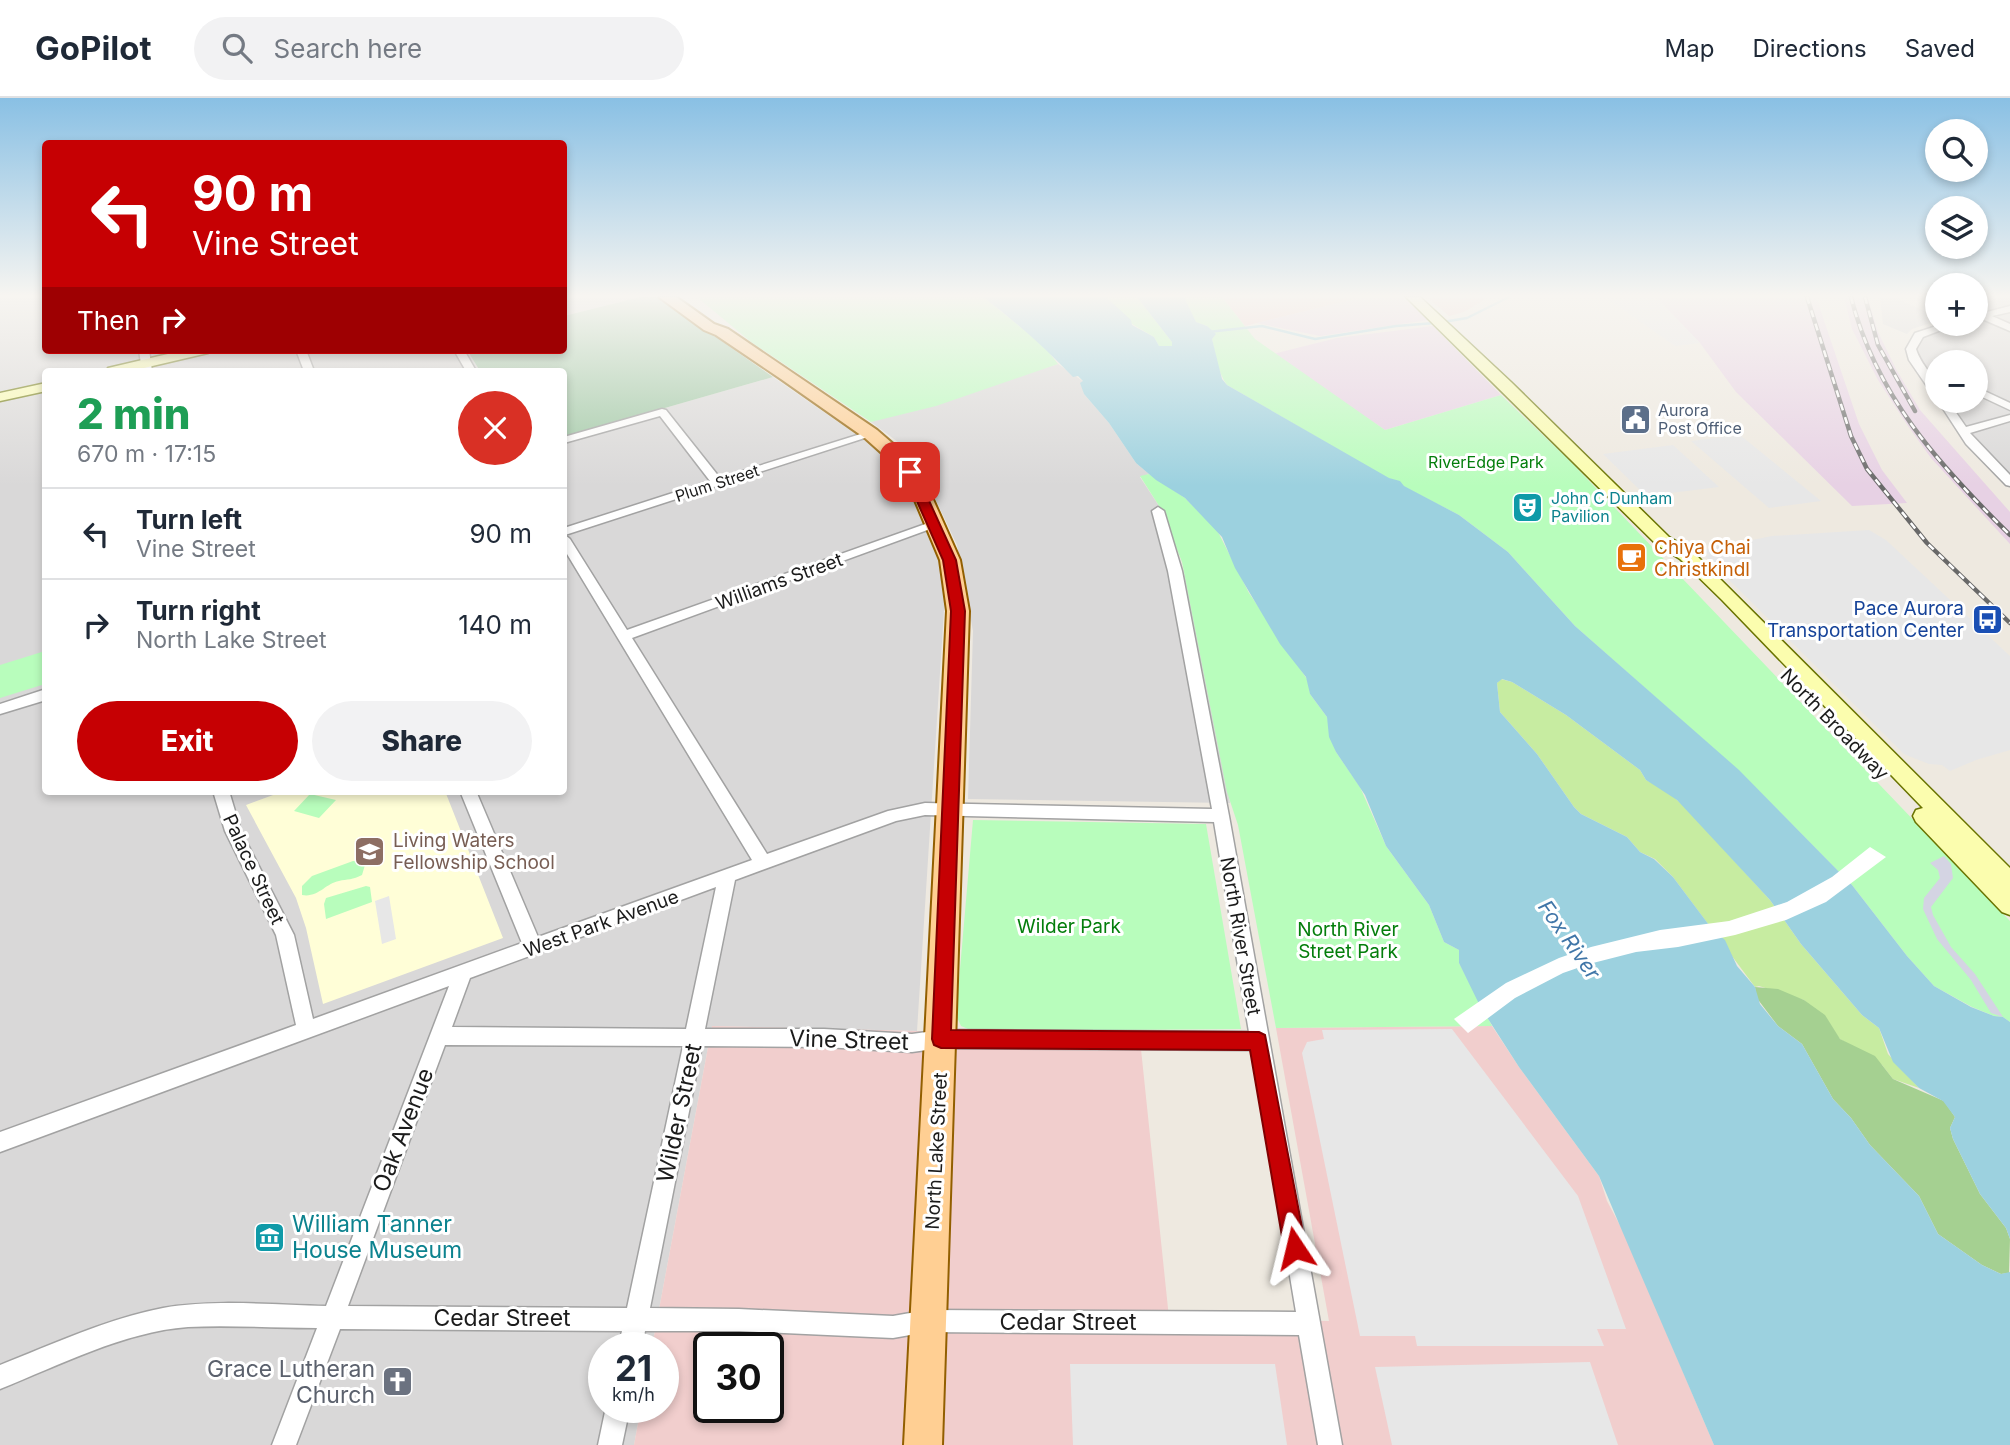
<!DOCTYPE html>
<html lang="en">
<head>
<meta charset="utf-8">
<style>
	:root { --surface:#fff; --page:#f2f2f3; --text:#1f2937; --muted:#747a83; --line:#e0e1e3; --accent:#c60003 }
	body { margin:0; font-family:Inter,sans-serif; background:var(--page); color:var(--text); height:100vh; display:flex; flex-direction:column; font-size:26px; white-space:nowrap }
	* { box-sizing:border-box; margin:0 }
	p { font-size:23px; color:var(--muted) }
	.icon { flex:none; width:38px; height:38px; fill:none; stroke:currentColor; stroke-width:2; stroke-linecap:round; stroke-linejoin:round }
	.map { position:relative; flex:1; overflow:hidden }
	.drawer { position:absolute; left:42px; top:270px; width:525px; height:427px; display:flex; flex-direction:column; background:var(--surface); border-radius:7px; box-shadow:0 4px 10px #0003 }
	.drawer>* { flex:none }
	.guide { position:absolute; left:42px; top:42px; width:525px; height:214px; border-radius:7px; box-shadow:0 4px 10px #0003; background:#c60003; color:#fff; overflow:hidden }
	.buttons { position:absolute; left:1925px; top:21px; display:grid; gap:14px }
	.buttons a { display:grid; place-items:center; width:63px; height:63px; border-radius:50%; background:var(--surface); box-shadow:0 4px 10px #0003; font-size:35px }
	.speed { position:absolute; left:588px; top:1234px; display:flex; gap:14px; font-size:35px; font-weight:700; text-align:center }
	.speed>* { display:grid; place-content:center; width:91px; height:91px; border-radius:50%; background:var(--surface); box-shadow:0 4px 10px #0003; line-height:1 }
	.speed small { font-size:18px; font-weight:400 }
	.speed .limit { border:4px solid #111; border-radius:10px; background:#fff; color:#111 }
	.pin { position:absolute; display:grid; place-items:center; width:60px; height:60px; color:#fff; margin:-30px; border-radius:14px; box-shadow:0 4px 10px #0006 }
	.me { position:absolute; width:77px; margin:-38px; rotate:350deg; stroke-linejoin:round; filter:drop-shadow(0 0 5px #0008) }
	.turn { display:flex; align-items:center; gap:24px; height:147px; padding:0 35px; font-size:32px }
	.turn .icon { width:91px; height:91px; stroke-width:2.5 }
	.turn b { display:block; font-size:49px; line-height:60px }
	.then { display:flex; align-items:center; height:66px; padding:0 35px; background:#0003; gap:14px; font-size:26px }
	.round { display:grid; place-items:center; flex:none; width:74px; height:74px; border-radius:37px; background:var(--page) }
	.overview { display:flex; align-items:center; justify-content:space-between; height:119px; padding:0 35px }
	h1 { font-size:42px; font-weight:800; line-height:52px; color:#1e9e55 }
	.primary-button { display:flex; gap:14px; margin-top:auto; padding:14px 35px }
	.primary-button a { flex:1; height:80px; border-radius:42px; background:var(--accent); color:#fff; font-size:28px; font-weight:800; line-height:80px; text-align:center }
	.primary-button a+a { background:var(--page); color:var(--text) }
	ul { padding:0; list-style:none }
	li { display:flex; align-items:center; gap:21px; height:91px; padding:0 35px; border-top:2px solid var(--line) }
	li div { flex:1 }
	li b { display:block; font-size:26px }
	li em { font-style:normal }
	header { display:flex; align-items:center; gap:42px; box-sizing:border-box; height:98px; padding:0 35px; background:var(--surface); border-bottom:2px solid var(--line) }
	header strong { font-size:33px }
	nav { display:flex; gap:38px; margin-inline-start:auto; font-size:24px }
	.search { width:490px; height:63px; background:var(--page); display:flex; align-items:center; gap:18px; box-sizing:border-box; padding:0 24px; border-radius:38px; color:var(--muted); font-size:26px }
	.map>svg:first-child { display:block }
</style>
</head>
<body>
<header>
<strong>GoPilot</strong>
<div class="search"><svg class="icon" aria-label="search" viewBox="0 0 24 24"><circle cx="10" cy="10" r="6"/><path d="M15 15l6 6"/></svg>Search here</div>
<nav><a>Map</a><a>Directions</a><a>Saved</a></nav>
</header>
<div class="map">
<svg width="2010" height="1347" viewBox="0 0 2010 1347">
	<rect width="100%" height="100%" fill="#eee9e0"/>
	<path fill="#d9d8d8" d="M0,199h45l1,53h421l13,21h-434v420h518v-354l209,-60 107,74 5,11 26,23 35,94 -29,452 -205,-5 -60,321 -48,1v59h37l-7,38h-634z
		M564,199h76l-76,19z
		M1880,199h14l43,20v4l-25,8 -5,5 -24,-10z
		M1976,199h34v181l-48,-42 -25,-35h39v-39h-39v39l-27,-40 5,-16 12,-11 66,-16 -17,-9z
		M1058,266l26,18 -3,1 3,11 25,29 27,40 13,11 -9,3 21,32 27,76 42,218 -262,-4 5,-168 -16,-86 -32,-68 -27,-35 -27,-20z"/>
	<path fill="#f1cecd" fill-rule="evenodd" d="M1222,199h141l-118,29z
		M1427,199h62l-25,15 -15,4z
		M712,928l205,5 324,-2 -102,1 30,288 160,3 -53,-293 216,-2 27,41 80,109 8,25 18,34 89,210h-1080l7,-38h22v-59l-11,-1zM709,1250h59v59h-59z"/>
	<path fill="#e7d1e4" d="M1363,199h39l26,23 -108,16 -63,-13z
		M1656,199h160l43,127 23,46 25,33 -55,3 -116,-114 -36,-49z
		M1844,199h24l10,35 18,37 24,41 90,102v32l-79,-86 -23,-32 -30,-46 -26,-51z
		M1433,228l68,69 -116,35 -112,-76 64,-16z"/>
	<path fill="#fffed7" d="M284,693h161l58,147 -180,66 -17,-76 -10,-30 -50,-93z"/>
	<path fill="#c7eca1" d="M1501,581l11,3 54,33 74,55 6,10 20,10 21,19 83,91 31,44 61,71 17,13 9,26 31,34 -26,-9 -11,-14 -42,-26 -36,-39 -45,-14 -4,1 -82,-110 -18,-18 -15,-7 -13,-15 -46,-23 -7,-7 -37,-53 -37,-42 -3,-29z"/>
	<path fill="#a5d091" d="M1755,889l23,2 26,11 21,15 15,24 35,17 18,23 51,22 11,16 -5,11 3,11 27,55 26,34 4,11 -1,34 -8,1 -19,-9 -44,-31 -19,-38 -49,-51 -19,-27 -18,-19 -31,-55 -24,-18 -22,-29z"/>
	<path fill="#9fc8a5" d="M640,199h19l114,80 -209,60v-66h-84l-13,-21h97v-34z"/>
	<path fill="#b8fdbc" d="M697,199h286l61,49 14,18 -122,42 -65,16 -120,-80z
		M1106,199h31l35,45v4h-13l-5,-9 -22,-13z
		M1183,199h39l33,42 130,91 116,-35 69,66 440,460v101l-7,-5 -9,-1 -22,-9 -38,-21 -27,-30 -55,-71 -113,-114 -164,-145 -67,-74 -49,-37 -70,-36 -162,-94c-9,-12 -12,-32 -15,-46l3,-4 -8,-9 -11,-4z
		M1149,376l36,24 32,32 32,63 60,89 1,12 17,23 9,35 24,35 26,59 43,59 15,37 15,8v13l33,63 -216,2 -38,-203 -11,-33 -45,-230 -21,-53 -21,-33z
		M45,553v33l-45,14v-33z
		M310,696l26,6 -17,18 -25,-7z
		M973,722l233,4 35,205 -268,2 -12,-5 -5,-11z
		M353,763h9l3,4 -3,10c-9,5 -15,4 -23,6 -13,2 -21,17 -37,14v-9l10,-10z
		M366,788l4,1 2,15 -46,17 -2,-15 2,-6z"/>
	<path fill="#e7e7e7" d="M1605,199h51l44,46 -25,3z
		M1740,337l81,66 -52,7 -78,-67z
		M1673,347l46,42 -73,9 -43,-42z
		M1869,432l17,10 124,116v94l-34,10 -26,11 -8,-6 -13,-1 -25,-10 -199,-198 4,-1 -6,-5 69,-14z
		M389,798l7,43 -14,5 -7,-43z
		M1452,931l126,167 48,133h-29l7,17h-187l-2,-10h-55l-58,-283 5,-11 17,-3 -2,-9z
		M1590,1264l28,83h-226l-17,-78z
		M1070,1266h205l12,81h-214z"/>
	<path fill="#d4d4e3" d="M1944,758l7,8 2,14 -22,29 2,8 18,32 24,27 28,43 -12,-4 -20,-33 -34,-41 -14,-30 1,-11 16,-20 -2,-8 -8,-7z"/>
	<path fill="#9cd1df" d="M983,199h123l25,23 1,5 22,12 5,9h13v-4l-35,-45h47l12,25 11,4 9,8 -4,5 10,40 5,6 162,93 11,3 4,5 55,29 49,37 67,74 164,144 113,115 55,71 27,30 37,21 23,9 9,1 7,5v217l-4,-11 -26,-34 -27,-55 -3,-11 5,-11 -12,-16 -24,-13 -26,-26 -14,-34 -17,-13 -61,-71 -31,-44 -93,-100 -31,-20 -6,-10 -74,-55 -54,-33 -10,-3 -5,4 3,29 37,42 37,53 7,7 46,23 13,15 14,7 19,18 39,52 13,11 12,26 18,21 5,17 18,22 24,18 31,55 18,19 19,27 49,51 19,38 44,31 19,9 9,-2v173h-296c-38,-90 -78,-180 -115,-269l-80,-109 -38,-59 -22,-45v-13l-15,-8 -15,-37 -43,-59 -21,-51 -29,-43 -7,-15 -2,-20 -17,-23 -4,-17 -26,-33 -45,-76 -13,-31 -37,-39 -29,-18 -20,-17 -27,-40 -25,-29 -4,-11 3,-2 -5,-5 -5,1c-28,-29 -58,-56 -90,-80z"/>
	<path fill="#fff" d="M1870,749l16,10 -60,45 -40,18 -51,15 -57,12 -42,5 -47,12 -26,9 -48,25 -47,35 -14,-14 52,-36 53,-25 32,-11 69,-17 69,-9 58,-19 45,-25z"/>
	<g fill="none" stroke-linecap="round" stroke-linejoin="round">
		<path stroke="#9cd1df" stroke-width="2.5" d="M1443,224l24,-4 42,-21
			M1208,234l54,-6 53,13 81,-13 39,-3"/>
		<defs>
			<path id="street" d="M2010,208v6l-18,4 18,8v7l-28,-12h-6v-9l7,3z
				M1943,226h14l-34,13 -7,12c5,17 22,29 21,47l-4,-1 -24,-35 -3,-11 9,-16z
				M139,252h10l3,21h-10z
				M296,252h10l8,21h-10z
				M454,252h10l12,21h-10z
				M1976,289l34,16v7l-34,-16z
				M1938,303h10l18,26 44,-12v6l-40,12 40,42v11l-4,-1 -40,-41z
				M662,311l4,1 54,68 147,-46 10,2 -312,101 5,4 57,91 304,-108h8l2,3 -309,113 135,216 121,-43 37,-8 287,6 -44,-238 -16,-60 6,-4 6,4 18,60 47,245 113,629h-24l-19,-110 -372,-3 -34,6 -154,-7h-94l-3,17h-24l4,-17 -282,-2 -44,116h-24l45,-117c-43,0 -87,-3 -129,-1 -65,5 -128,38 -188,62v-24c53,-21 107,-46 163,-57 51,-9 111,-3 163,-2l123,-320 -449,166v-20l296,-107 -20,-90 -51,-104 -12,-40h16l12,40 53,104 19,84 209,-76 -62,-152h16l62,146 214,-77 -188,-311v-21l146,-47 -50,-65 -96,27v-6zM925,717l289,7 35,210 -308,-2 -29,4 -88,-5h-119l30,-149 161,-59zM716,789l-30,142 -234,-2 18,-49zM445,947l238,1 -56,262 -279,-2zM702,948l122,1 88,5 29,-4 311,2 44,262 -369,-2 -34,6 -154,-7 -89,-1z
				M46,591v11l-46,14v-10z
				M606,1309h24l-8,38h-24z"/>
			<path id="secondary" d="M1406,199h14l91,85 158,155 23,14 318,317v47l-8,-3 -86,-90 -3,-6 3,-6 7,-2 -201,-208 -42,-41 -23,-14z
				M185,252h25l-2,3 -77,18h-25l2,-3z
				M46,285v8l-46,10v-8z"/>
			<path id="primary" d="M659,199h17l38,27 14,5 149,101 30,26 20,30 33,74 9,51 -27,834h-38l43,-834 -7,-51 -31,-74 -15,-22 -29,-26 -84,-59 -65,-44 -12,-5z"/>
		</defs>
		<use href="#street" stroke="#a2a2a2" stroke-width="3"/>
		<use href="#secondary" stroke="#6a7400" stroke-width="3"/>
		<use href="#primary" stroke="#925f00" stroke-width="4"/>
		<use href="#street" fill="#fff" fill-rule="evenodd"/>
		<use href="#secondary" fill="#fbfdae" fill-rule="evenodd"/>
		<use href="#primary" fill="#ffcf93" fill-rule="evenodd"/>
		<defs>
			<path id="rail" d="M1807,199l44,139 16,33 60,74 83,80
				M1851,199c25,99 88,168 159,238
				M1865,199l13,48 37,66"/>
		</defs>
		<use href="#rail" stroke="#696969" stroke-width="4.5"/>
		<use href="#rail" stroke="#fff" stroke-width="2.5" stroke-dasharray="7" stroke-linecap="butt"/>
	</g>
	<linearGradient id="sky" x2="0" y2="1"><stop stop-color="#89c0e4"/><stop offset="0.51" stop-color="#f7f5f1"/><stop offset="1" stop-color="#f7f5f1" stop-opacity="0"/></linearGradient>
	<rect width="2010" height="388" fill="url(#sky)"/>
	<path fill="#c60003" stroke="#810002" stroke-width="2" d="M910,371l6,3 40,88 9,51 -14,419 308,2 6,3 41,213 -3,8 -8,3 -8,-3 -3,-8 -34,-198 -309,-2 -7,-3 -2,-6 19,-428 -8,-51 -39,-88z"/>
	<defs>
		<symbol id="civic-square" viewBox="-11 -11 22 22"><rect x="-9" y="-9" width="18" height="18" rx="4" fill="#5c6f8a" stroke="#fff"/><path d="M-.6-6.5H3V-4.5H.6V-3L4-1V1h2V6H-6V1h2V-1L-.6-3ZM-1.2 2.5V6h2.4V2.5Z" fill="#fff"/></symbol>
		<symbol id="theatre-square" viewBox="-11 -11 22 22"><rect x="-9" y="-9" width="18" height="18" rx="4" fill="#0f9aa8" stroke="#fff"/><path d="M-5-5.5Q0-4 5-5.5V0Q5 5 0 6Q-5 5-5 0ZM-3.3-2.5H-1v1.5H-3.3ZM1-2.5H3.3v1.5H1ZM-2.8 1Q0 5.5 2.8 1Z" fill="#fff"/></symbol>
		<symbol id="cafe-square" viewBox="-11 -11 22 22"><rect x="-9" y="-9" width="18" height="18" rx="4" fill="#e8710a" stroke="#fff"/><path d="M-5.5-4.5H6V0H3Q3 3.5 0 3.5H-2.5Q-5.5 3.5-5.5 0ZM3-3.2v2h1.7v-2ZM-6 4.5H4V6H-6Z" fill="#fff"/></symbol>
		<symbol id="bus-square" viewBox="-11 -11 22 22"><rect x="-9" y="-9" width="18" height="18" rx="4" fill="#1a4fb4" stroke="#fff"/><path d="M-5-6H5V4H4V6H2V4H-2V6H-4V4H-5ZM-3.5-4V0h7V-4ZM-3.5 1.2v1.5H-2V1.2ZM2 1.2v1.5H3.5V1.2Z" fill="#fff"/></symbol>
		<symbol id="school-square" viewBox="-11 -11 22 22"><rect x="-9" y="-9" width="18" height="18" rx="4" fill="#8d6e63" stroke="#fff"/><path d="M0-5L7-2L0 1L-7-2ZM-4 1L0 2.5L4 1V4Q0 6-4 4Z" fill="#fff"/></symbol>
		<symbol id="museum-square" viewBox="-11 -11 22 22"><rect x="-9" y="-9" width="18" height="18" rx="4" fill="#0f9aa8" stroke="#fff"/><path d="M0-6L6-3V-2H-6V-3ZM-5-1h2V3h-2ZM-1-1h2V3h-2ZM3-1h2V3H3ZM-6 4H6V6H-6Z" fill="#fff"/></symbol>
		<symbol id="church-square" viewBox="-11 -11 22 22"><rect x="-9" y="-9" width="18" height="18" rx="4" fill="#6b7280" stroke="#fff"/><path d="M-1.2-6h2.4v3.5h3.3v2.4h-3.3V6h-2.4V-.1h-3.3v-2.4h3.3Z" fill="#fff"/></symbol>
	</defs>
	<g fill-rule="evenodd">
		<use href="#civic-square" x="1618" y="304" width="35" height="35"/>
		<use href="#theatre-square" x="1510" y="392" width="35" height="35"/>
		<use href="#cafe-square" x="1614" y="442" width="35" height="35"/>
		<use href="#bus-square" x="1970" y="504" width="35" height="35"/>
		<use href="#school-square" x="352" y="736" width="35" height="35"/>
		<use href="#museum-square" x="252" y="1122" width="35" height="35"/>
		<use href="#church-square" x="380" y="1266" width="35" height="35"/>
	</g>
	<g text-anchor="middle" stroke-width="6" stroke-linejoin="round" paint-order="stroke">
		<g font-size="16" fill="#4e5e75" stroke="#fff" text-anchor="start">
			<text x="1658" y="318">Aurora<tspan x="1658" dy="18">Post Office</tspan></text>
		</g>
		<g font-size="16" fill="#047e0c" stroke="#fff">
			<text x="1486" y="370">RiverEdge Park</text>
		</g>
		<g font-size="16" fill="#1b1b1b" stroke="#fff">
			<text transform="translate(717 385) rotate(-18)" y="6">Plum Street</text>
		</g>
		<g font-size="16" fill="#0d838f" stroke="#fff" text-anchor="start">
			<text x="1551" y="406">John C Dunham<tspan x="1551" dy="18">Pavilion</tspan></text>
		</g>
		<g font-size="19" fill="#c56008" stroke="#fff" text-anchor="start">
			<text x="1654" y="456">Chiya Chai<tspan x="1654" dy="22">Christkindl</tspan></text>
		</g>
		<g font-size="19" fill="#1b1b1b" stroke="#fff">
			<text transform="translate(779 483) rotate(-20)" y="7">Williams Street</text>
			<text transform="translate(1835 626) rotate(46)" y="7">North Broadway</text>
			<text transform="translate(254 771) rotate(65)" y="7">Palace Street</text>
			<text transform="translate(601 825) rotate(-20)" y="7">West Park Avenue</text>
			<text transform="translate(1241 838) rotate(80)" y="7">North River Street</text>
			<text transform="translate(936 1053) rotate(-87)" y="7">North Lake Street</text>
		</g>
		<g font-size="19" fill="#164399" stroke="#fff" text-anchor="end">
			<text x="1964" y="517">Pace Aurora<tspan x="1964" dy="22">Transportation Center</tspan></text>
		</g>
		<g font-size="19" fill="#785e54" stroke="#fff" text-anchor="start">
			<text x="393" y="749">Living Waters<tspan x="393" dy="22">Fellowship School</tspan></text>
		</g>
		<g font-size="19" fill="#047e0c" stroke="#fff">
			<text x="1069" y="835">Wilder Park</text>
			<text x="1348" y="838">North River<tspan x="1348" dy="22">Street Park</tspan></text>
		</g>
		<g font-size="21" font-style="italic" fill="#4076a8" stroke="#fff">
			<text transform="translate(1569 842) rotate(55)" y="7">Fox River</text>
		</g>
		<g font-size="23" fill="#1b1b1b" stroke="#fff">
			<text transform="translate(849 942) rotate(2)" y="8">Vine Street</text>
			<text transform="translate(679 1015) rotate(-78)" y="8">Wilder Street</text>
			<text transform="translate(403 1032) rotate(-69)" y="8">Oak Avenue</text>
			<text x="502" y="1228">Cedar Street</text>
			<text x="1068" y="1232">Cedar Street</text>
		</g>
		<g font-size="23" fill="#0d838f" stroke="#fff" text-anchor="start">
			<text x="292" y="1134">William Tanner<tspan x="292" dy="26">House Museum</tspan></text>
		</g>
		<g font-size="23" fill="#5b616d" stroke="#fff" text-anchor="end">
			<text x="375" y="1279">Grace Lutheran<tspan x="375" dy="26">Church</tspan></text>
		</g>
	</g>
</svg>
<div class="buttons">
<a><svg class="icon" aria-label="search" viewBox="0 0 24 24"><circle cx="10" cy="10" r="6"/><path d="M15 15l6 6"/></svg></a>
<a><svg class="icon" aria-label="layers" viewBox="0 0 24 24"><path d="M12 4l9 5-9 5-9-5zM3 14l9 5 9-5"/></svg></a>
<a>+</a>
<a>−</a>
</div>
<div class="speed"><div>21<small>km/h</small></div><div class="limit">30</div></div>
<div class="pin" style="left:910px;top:374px;background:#d93025"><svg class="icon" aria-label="arrive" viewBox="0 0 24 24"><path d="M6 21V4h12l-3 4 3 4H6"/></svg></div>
<svg class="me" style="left:1295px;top:1150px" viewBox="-20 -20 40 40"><path d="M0-17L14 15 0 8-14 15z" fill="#c60003" stroke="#fff" stroke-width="4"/></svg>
<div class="guide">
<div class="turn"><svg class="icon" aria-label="left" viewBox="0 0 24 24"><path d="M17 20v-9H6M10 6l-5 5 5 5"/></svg><div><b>90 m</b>Vine Street</div></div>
<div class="then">Then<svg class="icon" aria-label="right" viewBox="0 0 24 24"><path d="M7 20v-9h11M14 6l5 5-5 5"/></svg></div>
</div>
<section class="drawer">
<div class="overview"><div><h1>2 min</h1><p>670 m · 17:15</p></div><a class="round" style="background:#d93025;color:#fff"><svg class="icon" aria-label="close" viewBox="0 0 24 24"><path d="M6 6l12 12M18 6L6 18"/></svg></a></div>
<ul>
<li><svg class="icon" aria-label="left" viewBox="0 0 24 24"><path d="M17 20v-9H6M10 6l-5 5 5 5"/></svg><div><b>Turn left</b><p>Vine Street</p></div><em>90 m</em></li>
<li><svg class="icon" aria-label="right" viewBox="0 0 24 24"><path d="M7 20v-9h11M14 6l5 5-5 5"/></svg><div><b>Turn right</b><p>North Lake Street</p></div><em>140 m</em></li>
</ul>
<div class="primary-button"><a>Exit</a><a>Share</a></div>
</section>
</div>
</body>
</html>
